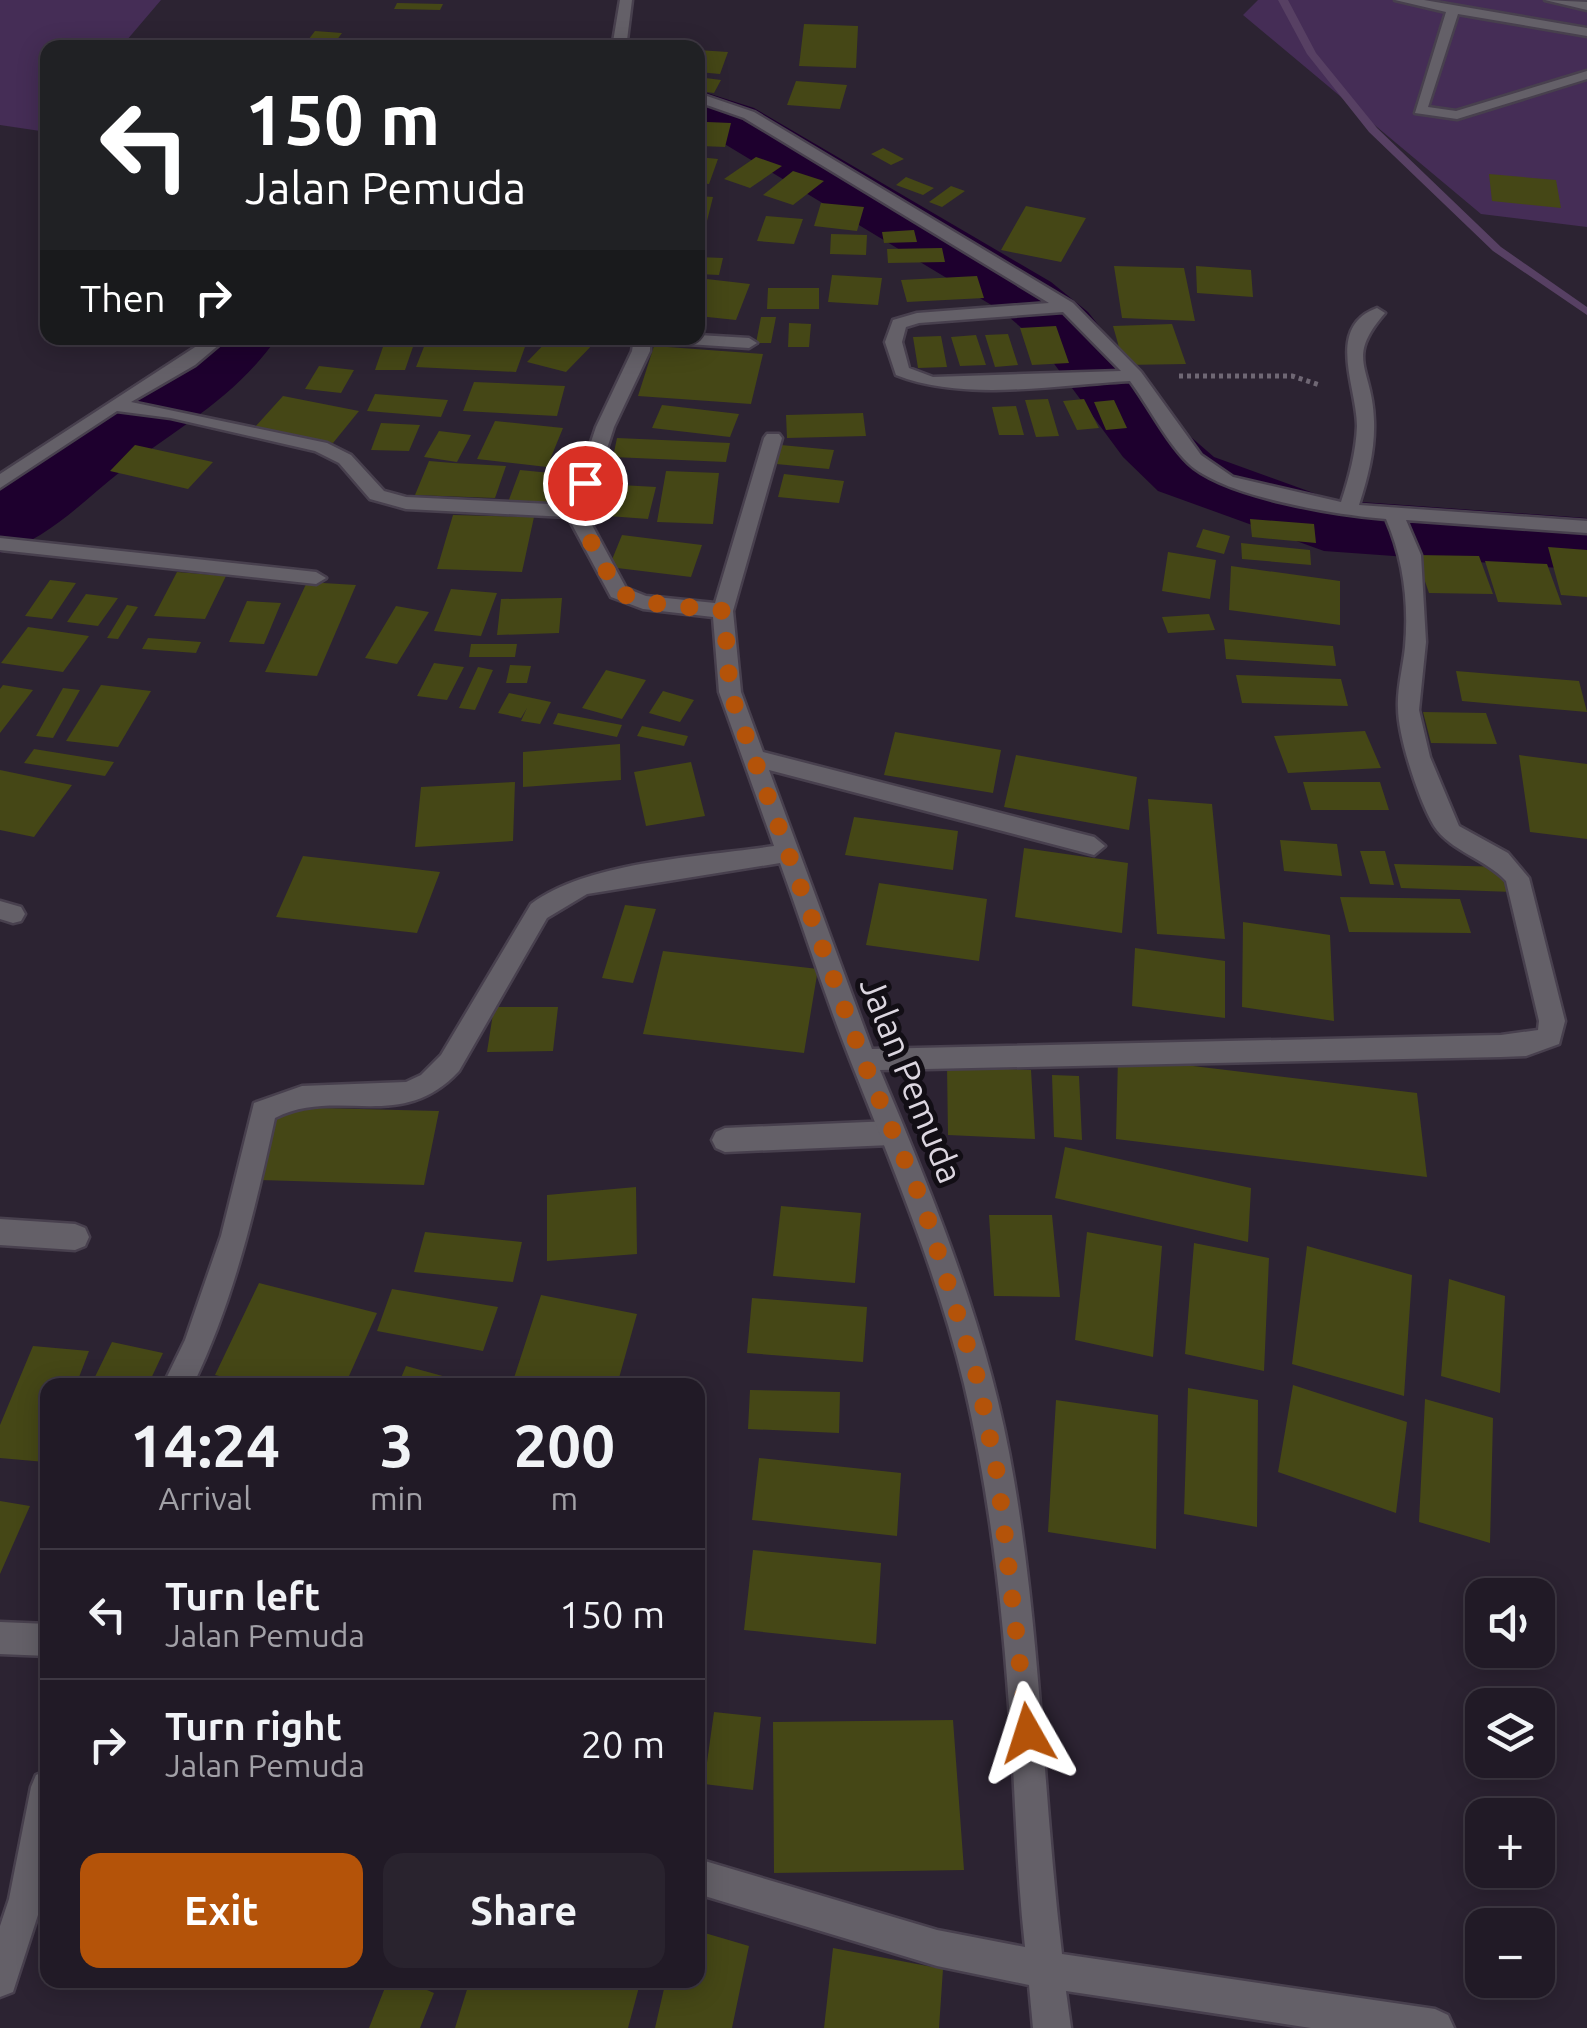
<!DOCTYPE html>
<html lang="en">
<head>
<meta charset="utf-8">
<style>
	:root { --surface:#211a26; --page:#29232e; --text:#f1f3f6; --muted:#a2a1a7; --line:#3e3843; --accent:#b45309 }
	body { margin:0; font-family:Ubuntu,sans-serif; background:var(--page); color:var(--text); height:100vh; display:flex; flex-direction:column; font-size:38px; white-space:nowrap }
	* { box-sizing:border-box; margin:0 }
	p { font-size:32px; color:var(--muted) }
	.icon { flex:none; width:55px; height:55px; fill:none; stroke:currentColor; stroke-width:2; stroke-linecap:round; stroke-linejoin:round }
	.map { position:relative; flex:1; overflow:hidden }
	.details { position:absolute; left:40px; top:1378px; width:665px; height:610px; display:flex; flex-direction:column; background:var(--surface); border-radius:20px; box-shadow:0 5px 25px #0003,0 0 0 2px var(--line) }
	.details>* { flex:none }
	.banner { position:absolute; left:40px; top:40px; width:665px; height:305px; border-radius:20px; box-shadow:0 5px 25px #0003,0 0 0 2px var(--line); background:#202124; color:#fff; overflow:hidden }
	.controls { position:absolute; left:1465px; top:1578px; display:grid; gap:20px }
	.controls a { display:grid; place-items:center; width:90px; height:90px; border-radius:20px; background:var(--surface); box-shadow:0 5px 25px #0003,0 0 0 2px var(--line); font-size:50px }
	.pin { position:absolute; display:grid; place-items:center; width:85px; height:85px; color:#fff; margin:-42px; border:5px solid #fff; border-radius:50%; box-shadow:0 2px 10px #0007 }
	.me { position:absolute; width:110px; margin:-55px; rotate:354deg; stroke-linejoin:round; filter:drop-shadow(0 0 8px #0008) }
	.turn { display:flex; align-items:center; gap:35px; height:210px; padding:0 40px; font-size:45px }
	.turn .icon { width:130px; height:130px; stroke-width:2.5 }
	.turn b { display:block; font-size:70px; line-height:85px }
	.then { display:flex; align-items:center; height:95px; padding:0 40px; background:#0003; gap:20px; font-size:38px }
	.eta { display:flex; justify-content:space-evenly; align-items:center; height:170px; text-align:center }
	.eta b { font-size:60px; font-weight:700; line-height:70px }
	.action { display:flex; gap:20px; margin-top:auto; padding:20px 40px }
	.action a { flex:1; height:115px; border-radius:20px; background:var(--accent); color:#fff; font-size:40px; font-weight:700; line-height:115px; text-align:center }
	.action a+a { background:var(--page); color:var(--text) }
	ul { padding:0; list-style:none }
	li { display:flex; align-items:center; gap:30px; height:130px; padding:0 40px; border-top:2px solid var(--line) }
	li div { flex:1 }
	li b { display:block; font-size:38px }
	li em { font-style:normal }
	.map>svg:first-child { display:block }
</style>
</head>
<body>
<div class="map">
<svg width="1587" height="2028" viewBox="0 0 1587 2028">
	<rect width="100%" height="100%" fill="#2c2332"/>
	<path fill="#452d56" d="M0,0h161l-40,47 -73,1 -1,84 -47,-7z
		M1258,0h329v227l-106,-13 -238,-199z"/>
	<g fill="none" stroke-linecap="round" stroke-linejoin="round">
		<path fill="#574063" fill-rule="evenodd" d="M1278,0h10l28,53 61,75 124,119 86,60v8l-94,-64 -124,-119 -62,-78z"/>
		<path fill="#1e002e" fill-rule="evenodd" d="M698,90l56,18 297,174 37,30 89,113 37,32 119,43 254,18v52l-263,-19 -166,-60 -35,-34 -85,-115 -35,-30 -305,-184z
			M202,338h75c-43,61 -100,90 -157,134 -38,30 -73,68 -120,81v-65l169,-118z"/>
	</g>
	<path fill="#454716" d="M397,3l46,1 -3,6 -46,-1z
		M804,24l54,2 -2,42 -57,-2z
		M315,31l27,2 -11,15h-29z
		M698,50l30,2 -8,22 -22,-2z
		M698,77l23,3 -7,13 -16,-2z
		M796,81l51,4 -7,24 -53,-4z
		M707,122l24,1 -6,24 -24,-1z
		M883,148l21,11 -13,6 -20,-11z
		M698,157l20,2 -9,25 -11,-1z
		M756,157l26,9 -32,22 -26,-9z
		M793,171l31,10 -31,24 -30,-10z
		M1489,174l67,6 5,28 -69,-7z
		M906,177l28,11 -11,7 -27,-10z
		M951,186l14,5 -23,16 -13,-5z
		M698,196l15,1 -7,28 -8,-1z
		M821,203l43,4 -7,24 -43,-5z
		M1026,206l60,12 -25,44 -60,-12z
		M766,216l37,3 -9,25 -37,-3z
		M914,230l3,12 -33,1 -2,-11z
		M831,234l36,1 -1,20 -36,-1z
		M942,248l3,14 -57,1 -1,-14z
		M698,257l25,1 -4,17 -21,-1z
		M1114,266l70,2 11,53 -73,-3z
		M1196,266l55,4 2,27 -56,-4z
		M832,275l50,3 -4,27 -50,-3z
		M977,276l7,22 -77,4 -6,-22z
		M698,278l52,6 -14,36 -38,-4z
		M768,288h51v21h-52z
		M761,317h15l-5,26h-15z
		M789,323l22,1 -2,23h-21z
		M1172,324l14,40 -62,1 -11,-39z
		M1056,326l13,37 -37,2 -12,-37z
		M1008,334l10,31 -23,2 -10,-32z
		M976,335l10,30 -26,1 -9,-29z
		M941,336l6,31 -29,1 -5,-31z
		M386,338h30l-11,32h-30z
		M550,338h49l-33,34 -39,-10z
		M427,339l99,5 -10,28 -100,-5z
		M654,346l109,8 -12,50 -113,-8z
		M319,366l35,4 -13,23 -36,-4z
		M474,382l91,4 -8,30 -94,-5z
		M375,394l73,6 -7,17 -74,-6z
		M283,396l76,15 -26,32 -78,-16z
		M1048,399l11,37 -23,1 -11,-37z
		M1084,399l15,29 -22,2 -14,-29z
		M1114,400l13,28 -21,2 -12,-28z
		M662,405l77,9 -9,23 -78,-9z
		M1016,406l8,29h-25l-7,-28z
		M863,413l3,23 -79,2 -1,-23z
		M495,421l68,7 -16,39 -70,-8z
		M381,423l39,2 -11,26 -38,-1z
		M439,431l32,4 -14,27 -33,-5z
		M617,438l113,5 -4,19 -113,-5z
		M135,445l78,17 -25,27 -78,-18z
		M781,445l53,5 -5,19 -53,-5z
		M429,461l24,2 53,3 -11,32 -80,-3z
		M520,470l41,4 -13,34 -41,-3z
		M666,471l53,2 -6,51 -56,-2z
		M784,474l60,7 -5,22 -61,-6z
		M603,484l53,3 -8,32 -53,-4z
		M453,515l81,2 -12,55 -85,-3z
		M1250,519l64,5 2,19 -64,-6z
		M1203,529l27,7 -6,18 -28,-7z
		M622,535l80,10 -11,32 -82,-10z
		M1241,543l69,7 1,15 -69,-6z
		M1548,547l39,3v47l-26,-2z
		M1168,552l48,8 -6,39 -48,-8z
		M1416,555l63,1 14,38 -64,-1z
		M1485,561l62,3 15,41 -64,-3z
		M1231,566l109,15v44l-111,-15z
		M177,572l49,4 -21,43 -51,-3z
		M50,580l26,3 -24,36 -27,-3z
		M307,582l49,3 -39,91 -52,-4z
		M451,589l46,4 -16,43 -47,-5z
		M86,594l32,4 -20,28 -31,-4z
		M562,598l-3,35 -62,2 4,-36z
		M247,601l34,2 -17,41 -35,-2z
		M127,605l11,2 -20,32 -11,-1z
		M396,606l33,6 -32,52 -32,-6z
		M1209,614l6,16 -47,3 -6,-16z
		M28,627l61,9 -26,36 -62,-9z
		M148,638l53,4 -5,11 -54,-4z
		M1224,639l109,7 3,20 -110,-7z
		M471,644h46l-2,13h-46z
		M434,663l30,4 -17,33 -30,-4z
		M510,665l21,1 -4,17h-21z
		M478,667l15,3 -18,40 -16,-2z
		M606,670l40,10 -24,39 -40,-11z
		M1456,671l123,10 8,31 -125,-11z
		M1236,675l105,4 7,27 -106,-3z
		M3,685l30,5 -33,43v-44z
		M101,685l50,6 -33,56 -52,-6z
		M63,688l17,2 -27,48 -17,-2z
		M663,691l31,9 -14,22 -31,-9z
		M509,693l42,9 -11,22 -19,-3 6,-13 -6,10 -23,-5z
		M1423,712l63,1 11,31 -66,-1z
		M558,713l64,12 -5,12 -64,-13z
		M642,726l46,10 -4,10 -47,-10z
		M1365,731l16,37 -93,5 -14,-37z
		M895,732l106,18 -8,43 -109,-18z
		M620,744l1,36 -98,7v-35z
		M34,749l80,13 -9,14 -81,-13z
		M1016,755l121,22 -8,53 -125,-23z
		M1519,755l68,9v75l-57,-7z
		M691,762l14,54 -59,10 -12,-54z
		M0,770l72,15 -38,52 -34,-7z
		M515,782l-2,59 -98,6 6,-60z
		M1303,782h77l9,28h-78z
		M1148,799l64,5 13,135 -68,-5z
		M854,817l104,14 -5,39 -108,-15z
		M1280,840l57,4 5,32 -58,-5z
		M1024,848l104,15 -6,70 -107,-16z
		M1360,851h25l9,34 -24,-1z
		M303,856l137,16 -23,61 -141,-16z
		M1394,864l111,3 8,25 -112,-4z
		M879,883l108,16 -8,62 -113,-16z
		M1340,897l120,2 11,34 -122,-1z
		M625,905l31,4 -23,74 -31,-5z
		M1243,922l87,13 4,86 -92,-14z
		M1135,948l90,13v57l-93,-12z
		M663,951l155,18 -14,84 -161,-19z
		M494,1007h64l-5,44 -66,1z
		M1118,1057l299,36 10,84 -311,-38z
		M947,1066l84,4 4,69 -87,-4z
		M1052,1075l27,1 3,64 -28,-3z
		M280,1107l159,4 -15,74 -164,-5z
		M1065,1147l186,41 -3,54 -193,-44z
		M636,1187l1,67 -90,7v-66z
		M781,1206l80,7 -6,70 -82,-7z
		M989,1215h63l8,82 -66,-1z
		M425,1232l97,10 -9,40 -99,-10z
		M1087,1232l75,14 -9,111 -78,-17z
		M1194,1243l75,15 -5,113 -79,-17z
		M1307,1246l105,29 -8,121 -112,-32z
		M1449,1279l56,17 -5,97 -59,-17z
		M259,1283l118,30 -32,72h-89l-41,-10z
		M392,1289l106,18 -15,44 -106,-20z
		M541,1295l96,19 -20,71 -105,-1z
		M752,1298l115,9 -4,55 -116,-9z
		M112,1342l51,11 -15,32h-57z
		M33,1346l56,5 -13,34h-28l-3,77 -45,-4v-33z
		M406,1366l66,18v1h-74z
		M1293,1385l114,37 -11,91 -118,-41z
		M1188,1388l70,12 -1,127 -73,-13z
		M750,1390l90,2 -1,41 -91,-4z
		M1425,1399l68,19 -3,125 -71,-21z
		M1056,1400l102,15 -2,134 -108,-17z
		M759,1458l142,15 -4,63 -145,-16z
		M0,1501l30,5 -30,68z
		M753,1550l128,13 -5,81 -132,-14z
		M714,1712l47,5 -8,73 -49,-6z
		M953,1720l11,150 -190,3 -1,-151z
		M698,1931l51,15 -17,82h-77l11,-48h32z
		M833,1948l110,21 -4,59h-115z
		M388,1980h16l30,13 -14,35h-51z
		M470,1980h148l21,7 -11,41h-173z"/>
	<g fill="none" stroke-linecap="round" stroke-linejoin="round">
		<defs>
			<path id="lane" d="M891,1121l9,4 4,8 -4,8 -9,4 -166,7 -9,-4 -4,-8 4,-8 9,-4z"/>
			<path id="street" d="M620,0h12l-6,48h-14z
				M1395,0h29l163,28v8l-129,-22 -30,93 28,4 131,-40v8l-130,40 -42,-6 31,-101z
				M1545,0l42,2v8z
				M698,93l56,19 319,191 68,69 60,83 32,22 108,25c8,-24 15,-50 16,-76 0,-39 -32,-99 20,-118l8,5c-41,47 -12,54 -11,108 1,29 -6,56 -15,84l228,16v12l-181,-13 15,35 5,87 -7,68 11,47 29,69 49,27 21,25 36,143 -6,23 -33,12 -25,1 -621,13c56,132 111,268 134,410 27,157 29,316 48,474l373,55 13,6 6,13h-143l-245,-37 5,37h-38l-4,-43 -92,-19 -239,-72v-35l239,71 88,17c-8,-70 -9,-140 -14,-211 -7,-117 -20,-238 -47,-352 -27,-111 -71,-216 -113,-322 -26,-65 -47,-133 -71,-199l-193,31 -40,24 -88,153c-58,63 -121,15 -184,47 -20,92 -41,182 -82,267h-30l22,-45 36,-104 33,-133 48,-17 104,-4 15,-7 20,-20 90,-151c57,-43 171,-47 243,-58l-55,-154 -6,-75 -70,-8 -32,-12 -43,-80 -162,-8 -36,-10 -31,-36 -24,-12 -144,-33 -54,-7 -117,77v-14l209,-136h18l-32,27 -64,37 196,41 24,12 33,36 22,6 164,8 26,-78 36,-76 2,-13h16v13l-36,76 -28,87 40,74 20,8 69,7 49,-165 3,-4h12l3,4 -49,173 8,81 22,60 331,85 11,9 -11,9 -325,-85 103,279 629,-14 37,-5 1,-9 -33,-140c-20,-22 -56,-30 -72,-55 -15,-25 -36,-89 -36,-118 -1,-20 5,-41 7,-61 4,-44 -2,-89 -19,-128 -49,-4 -163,-22 -198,-56 -22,-22 -39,-56 -58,-82 -73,4 -166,21 -234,-6l-11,-33 8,-22 24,-7 132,-10 -305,-185 -46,-16zM1063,312l58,59 -188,6 -24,-9 -7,-26 4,-15 13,-4z
				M698,335l51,3 8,5 -8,5 -77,-5 -8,-5z
				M0,538l316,34 10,6 -10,6 -316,-34z
				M0,901l21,6 4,7 -4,7 -8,2 -13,-4z
				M0,1219l75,5 10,4 4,9 -4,9 -10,4 -75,-5z
				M0,1622l48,2v32l-48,-2z
				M48,1770v114l-35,108 -13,5v-71l9,-27 22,-112 5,-12z"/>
		</defs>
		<use href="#lane" stroke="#48404e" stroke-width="5"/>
		<use href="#street" stroke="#48404e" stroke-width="5"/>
		<path stroke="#6f6774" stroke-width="5" stroke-dasharray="4 4" stroke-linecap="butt" d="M1179,376h113l28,9"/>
		<use href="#lane" fill="#646068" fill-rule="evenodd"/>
		<use href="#street" fill="#646068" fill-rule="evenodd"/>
	</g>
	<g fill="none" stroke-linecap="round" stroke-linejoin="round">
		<path stroke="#b45309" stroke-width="18" stroke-dasharray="0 32.4" d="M585,483l-9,31 42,78 25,10 81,9 6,81 133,368 60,144 55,176 20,98 30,255"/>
	</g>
	<g text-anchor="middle" stroke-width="10" stroke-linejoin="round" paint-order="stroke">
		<g font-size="35" fill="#dcd6e0" stroke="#120e15">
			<text transform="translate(911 1080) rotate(68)" y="12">Jalan Pemuda</text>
		</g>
	</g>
</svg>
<div class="controls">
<a><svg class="icon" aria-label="sound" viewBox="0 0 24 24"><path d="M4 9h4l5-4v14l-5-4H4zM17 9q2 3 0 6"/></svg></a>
<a><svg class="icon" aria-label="layers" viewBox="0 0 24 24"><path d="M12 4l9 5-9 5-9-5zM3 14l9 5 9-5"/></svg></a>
<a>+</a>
<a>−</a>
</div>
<div class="pin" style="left:585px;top:483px;background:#d93025"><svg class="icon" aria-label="arrive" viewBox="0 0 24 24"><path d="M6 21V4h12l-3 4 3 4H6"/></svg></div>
<svg class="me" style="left:1028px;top:1733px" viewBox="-20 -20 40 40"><path d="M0-17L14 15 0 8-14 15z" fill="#b45309" stroke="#fff" stroke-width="4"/></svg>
<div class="banner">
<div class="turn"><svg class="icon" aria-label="left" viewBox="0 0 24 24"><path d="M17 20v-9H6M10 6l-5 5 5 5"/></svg><div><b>150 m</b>Jalan Pemuda</div></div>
<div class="then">Then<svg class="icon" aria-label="right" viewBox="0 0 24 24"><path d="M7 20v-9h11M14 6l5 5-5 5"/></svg></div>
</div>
<section class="details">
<div class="eta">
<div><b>14:24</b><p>Arrival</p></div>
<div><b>3</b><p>min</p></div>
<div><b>200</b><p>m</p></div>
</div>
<ul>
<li><svg class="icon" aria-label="left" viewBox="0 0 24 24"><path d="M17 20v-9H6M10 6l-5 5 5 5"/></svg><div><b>Turn left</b><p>Jalan Pemuda</p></div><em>150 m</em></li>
<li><svg class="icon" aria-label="right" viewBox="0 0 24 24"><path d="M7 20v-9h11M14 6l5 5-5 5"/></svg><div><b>Turn right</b><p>Jalan Pemuda</p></div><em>20 m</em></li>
</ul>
<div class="action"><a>Exit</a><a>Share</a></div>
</section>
</div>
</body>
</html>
